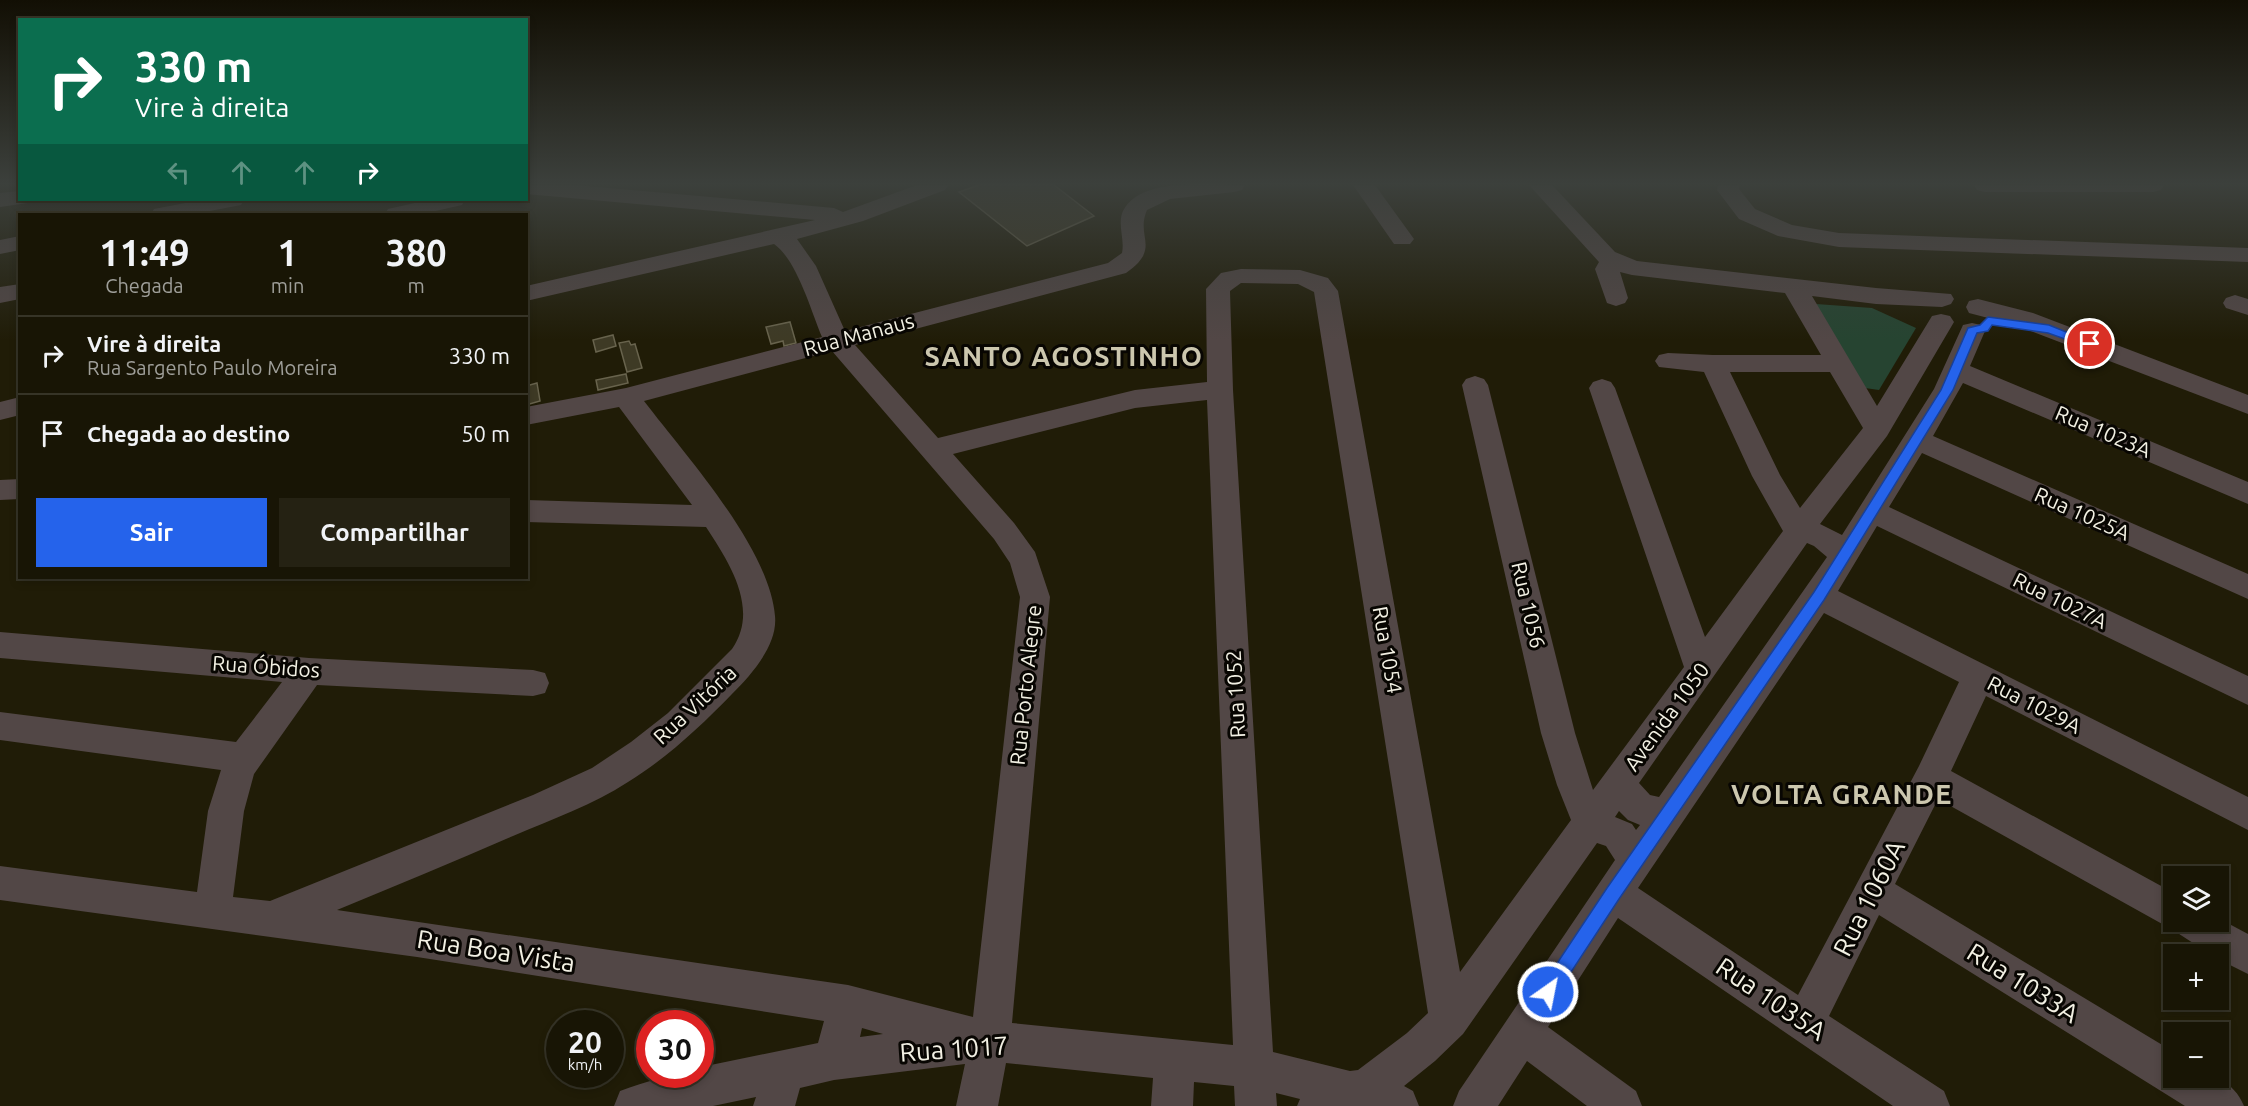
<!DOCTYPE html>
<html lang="pt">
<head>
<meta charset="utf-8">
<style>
	:root { --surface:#181505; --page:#252213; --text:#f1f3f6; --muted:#9f9f9a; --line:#363427; --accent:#2563eb }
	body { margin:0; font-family:Ubuntu,sans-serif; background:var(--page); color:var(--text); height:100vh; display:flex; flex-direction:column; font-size:22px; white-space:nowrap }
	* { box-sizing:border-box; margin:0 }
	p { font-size:20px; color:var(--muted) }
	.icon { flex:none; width:33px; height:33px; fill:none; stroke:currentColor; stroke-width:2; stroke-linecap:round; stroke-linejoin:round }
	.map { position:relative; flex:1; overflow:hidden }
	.drawer { position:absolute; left:18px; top:213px; width:510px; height:366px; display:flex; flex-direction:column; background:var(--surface); border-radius:0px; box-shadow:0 3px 9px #0003,0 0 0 2px var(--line) }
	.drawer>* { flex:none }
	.banner { position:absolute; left:18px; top:18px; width:510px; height:183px; border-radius:0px; box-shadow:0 3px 9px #0003,0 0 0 2px var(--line); background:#0b6e4f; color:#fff; overflow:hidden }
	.controls { position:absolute; left:2163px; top:866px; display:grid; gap:12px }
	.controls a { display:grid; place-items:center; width:66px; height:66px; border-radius:0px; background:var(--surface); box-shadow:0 3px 9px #0003,0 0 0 2px var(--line); font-size:30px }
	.speed { position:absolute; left:546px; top:1010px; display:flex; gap:12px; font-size:30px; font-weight:700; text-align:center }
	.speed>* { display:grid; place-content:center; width:78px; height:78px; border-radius:50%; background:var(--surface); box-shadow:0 3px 9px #0003,0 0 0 2px var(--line); line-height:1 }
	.speed small { font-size:15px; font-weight:400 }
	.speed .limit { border:9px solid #d22; background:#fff; color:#111 }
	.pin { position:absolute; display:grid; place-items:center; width:51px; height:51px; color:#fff; margin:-26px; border:3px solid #fff; border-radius:50%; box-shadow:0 2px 6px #0007 }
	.me { position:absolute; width:66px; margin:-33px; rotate:33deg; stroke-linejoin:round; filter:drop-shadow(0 0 4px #0008) }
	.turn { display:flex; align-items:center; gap:21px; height:126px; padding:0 18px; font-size:27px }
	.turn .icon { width:78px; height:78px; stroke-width:2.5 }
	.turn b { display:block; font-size:42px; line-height:51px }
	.lanes { display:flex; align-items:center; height:57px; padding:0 18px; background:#0003; justify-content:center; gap:30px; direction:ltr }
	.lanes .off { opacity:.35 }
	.eta { display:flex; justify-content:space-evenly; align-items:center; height:102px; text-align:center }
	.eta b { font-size:36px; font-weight:600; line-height:42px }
	.primary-button { display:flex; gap:12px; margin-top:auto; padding:12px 18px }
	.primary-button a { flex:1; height:69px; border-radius:0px; background:var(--accent); color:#fff; font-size:24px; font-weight:600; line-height:69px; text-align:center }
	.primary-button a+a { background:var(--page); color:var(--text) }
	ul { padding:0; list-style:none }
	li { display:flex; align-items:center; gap:18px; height:78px; padding:0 18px; border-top:2px solid var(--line) }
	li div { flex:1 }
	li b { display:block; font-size:22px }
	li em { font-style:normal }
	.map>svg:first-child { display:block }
</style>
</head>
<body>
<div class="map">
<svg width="2248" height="1106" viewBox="0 0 2248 1106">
	<rect width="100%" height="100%" fill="#201c07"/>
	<path fill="#264431" d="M1816,304l56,4 44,20 -37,62 -21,-3z"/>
	<path fill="#3e3a25" stroke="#68634d" stroke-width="1.5" d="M979,185h75l40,31 -67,30 -68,-54z
		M790,322l6,21 -12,3 -1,-5 -12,3 -5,-17z
		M613,335l3,11 -20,6 -3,-12z
		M629,341l2,4 4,-1 7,24 -15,4 -8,-29z
		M626,374l2,9 -30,7 -2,-10z
		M537,383l3,18 -14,4v-19z"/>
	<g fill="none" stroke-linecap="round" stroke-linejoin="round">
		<path fill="#524746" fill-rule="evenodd" d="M526,185h49l259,23 9,4 74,-27h31l-3,5 -82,31 -66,18 19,27 29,65 263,-68 14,-10c3,-14 -5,-29 1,-42 17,-35 90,-26 122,-26l-3,5 -8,2 -64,7 -23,11c-12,27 15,38 -21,63l-271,72 83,93 197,-48 72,-8 -1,-93 15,-16 20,-4 59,1 28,8 10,13 122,681 111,-152 -14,-35 -16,-52 -79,-348 4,-6 9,-3 9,3 4,6 87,348 18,57 91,-123 -95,-279 4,-6 9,-3 9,3 4,6 90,249 78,-106 -31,-55 -48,-104 -45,-5 -4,-6 4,-6 9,-2 45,2h108l-36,-62 -153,-18 -12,-3 8,26 -3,5 -9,3 -9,-3 -12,-34 4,-7 -70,-77h23l63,67 22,9 239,27 75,6 3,5 -3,5 -9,3 -66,-3 -64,-8 65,110 55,-90 9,-2 9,2 4,6 -67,114 -67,88 22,11 92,-146 29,-64 9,-2 9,2 4,6 -15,35 278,116v22l-285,-121 -30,53 315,138v25l-326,-146 -33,54 359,169v29l-371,-179 -39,65 410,206v33l-262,-134 -35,75 223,122v28h44v-3l30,16v40l-30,-15v-5h-8l-37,-24 -235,-131 -43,85 279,168v25c30,0 56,-4 70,29h-59l-306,-191 -50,101 115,75 6,15h-57l-275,-188 -70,109 88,64 6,15h-55l-60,-45 -29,45h-45l6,-15 156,-231 -9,-14 -9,-3 -134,191 -28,27 -31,25 9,5 6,15h-122l3,-7 -24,-6 1,13h-42l-1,-20 -40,-4 -1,24h-42l2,-28 -147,-15 -8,43h-42l9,-42 -131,16 -34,8 -5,18h-42l3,-9 -43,9h-99l6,-15c26,-10 52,-17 80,-17l1,-7 117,-24 6,-22 -407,-64 -417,-57v-34l197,26 11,-81 13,-41 -221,-30v-28l236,30 46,-60 -282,-24v-26l309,26 224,12 12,3 4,10 -4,10 -12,3 -216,-11 -63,89 -10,37 -11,86 37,4 263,-106 59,-27 39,-26 37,-29 64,-64c28,-40 -3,-87 -26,-122l-180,-5v-22l166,5 -73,-98 -93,18v-18l100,-19 196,-51c-11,-26 -25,-77 -48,-93l-248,57v-15l289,-66 -289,-26zM1241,283l57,1 16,8 114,721 -21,20 -49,37 -8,1 -77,-19 -40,-662 -3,-99zM832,351l162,188 16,24 10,34 -47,420 -125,-32 -511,-75c59,-24 118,-49 176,-74 39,-17 80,-31 115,-54 39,-24 73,-56 104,-88 19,-19 46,-49 43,-78 -6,-69 -89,-160 -131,-215zM1730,372h100l33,56 -63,80 -20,-33zM1207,400l26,645 -221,-22 38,-426 -15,-45 -21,-29 -61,-69 182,-46zM1807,543l7,3 13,11 -168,240 -9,-2 -11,-12zM1824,613l135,69 -40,84 -121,229 -160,-107zM1619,811l9,9 12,5 -4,5 -4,-6 -17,-7zM862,1028l21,6 -23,3z
			M1353,185h22l39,54 -4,5h-16z
			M1718,185h22l-1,4 16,20 37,16 47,8 409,15v14l-409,-15 -61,-11 -39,-17 -22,-29z
			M1974,185h190l-3,5 -8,2h-168l-8,-2z
			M20,191v9h10l-2,3 -28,4v-14z
			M201,200h43l-3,5 -47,9h-43l3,-5z
			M428,200h37l-3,5 -40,9h-37l3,-5z
			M20,236v14l-20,4v-14z
			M20,284v15l-20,4v-16z
			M2235,295l13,4v16l-22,-7 -3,-5 3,-5z
			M1978,299l55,14 215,82v19l-233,-89 -46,-12 -3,-6 3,-6z
			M20,397v18l-20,5v-18z
			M20,479v20l-20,1v-20z"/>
	</g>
	<linearGradient id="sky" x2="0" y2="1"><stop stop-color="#120f04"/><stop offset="0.54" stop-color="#3c403c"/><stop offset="1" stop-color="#3c403c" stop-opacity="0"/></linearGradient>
	<rect width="2248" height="340" fill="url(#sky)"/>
	<path fill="#2563eb" stroke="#184099" stroke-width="1.5" d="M1988,317l61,8 47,19 -6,4 -42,-15 -56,-8 -4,6 -11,2 -24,57 -129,210 -205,299 -65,99 -6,3 -6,-3 -3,-6 3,-6 65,-98 207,-296 127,-202 27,-62 12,-3z"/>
	<g text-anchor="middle" stroke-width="6" stroke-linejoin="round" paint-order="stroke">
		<g font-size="21" fill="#f2f0e3" stroke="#080602">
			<text transform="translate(859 335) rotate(-15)" y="7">Rua Manaus</text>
			<text transform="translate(2103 432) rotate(23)" y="7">Rua 1023A</text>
			<text transform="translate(2082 514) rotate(24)" y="7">Rua 1025A</text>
			<text transform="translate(2060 601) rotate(26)" y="7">Rua 1027A</text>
			<text transform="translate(1528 605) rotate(77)" y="7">Rua 1056</text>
			<text transform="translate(1387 650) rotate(80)" y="7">Rua 1054</text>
			<text transform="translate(266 667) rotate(4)" y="7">Rua Óbidos</text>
			<text transform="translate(1026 685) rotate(-84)" y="7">Rua Porto Alegre</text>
			<text transform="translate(1236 694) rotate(-93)" y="7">Rua 1052</text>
			<text transform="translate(695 705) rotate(-43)" y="7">Rua Vitória</text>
			<text transform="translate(2034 705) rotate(27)" y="7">Rua 1029A</text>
			<text transform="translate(1667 717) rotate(-54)" y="7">Avenida 1050</text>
		</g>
		<g font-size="26" fill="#f2f0e3" stroke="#080602">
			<text transform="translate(1869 898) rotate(-63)" y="9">Rua 1060A</text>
			<text transform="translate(496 951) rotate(9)" y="9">Rua Boa Vista</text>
			<text transform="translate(2023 983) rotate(32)" y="9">Rua 1033A</text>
			<text transform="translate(1771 999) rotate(34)" y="9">Rua 1035A</text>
			<text transform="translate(954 1049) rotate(-4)" y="9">Rua 1017</text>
		</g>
		<g font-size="27" font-weight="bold" letter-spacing="1.5" fill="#ccc7ae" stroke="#080602">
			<text x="1064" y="366">SANTO AGOSTINHO</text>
			<text x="1842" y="804">VOLTA GRANDE</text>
		</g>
	</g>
</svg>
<div class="controls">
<a><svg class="icon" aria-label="layers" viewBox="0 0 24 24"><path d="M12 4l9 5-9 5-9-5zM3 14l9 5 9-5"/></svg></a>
<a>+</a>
<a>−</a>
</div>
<div class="speed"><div>20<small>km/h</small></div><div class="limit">30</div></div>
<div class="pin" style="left:2090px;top:344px;background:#d93025"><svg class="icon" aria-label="arrive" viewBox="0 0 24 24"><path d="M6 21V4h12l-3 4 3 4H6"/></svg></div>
<svg class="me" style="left:1548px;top:992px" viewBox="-20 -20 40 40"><circle r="17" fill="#2563eb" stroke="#fff" stroke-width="3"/><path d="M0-11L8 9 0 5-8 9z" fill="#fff"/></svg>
<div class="banner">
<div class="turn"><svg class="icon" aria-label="right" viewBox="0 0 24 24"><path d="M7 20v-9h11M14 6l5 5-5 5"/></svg><div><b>330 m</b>Vire à direita</div></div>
<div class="lanes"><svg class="icon off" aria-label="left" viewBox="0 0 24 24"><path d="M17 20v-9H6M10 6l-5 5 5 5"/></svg><svg class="icon off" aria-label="ahead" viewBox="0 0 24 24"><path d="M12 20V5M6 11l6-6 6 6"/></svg><svg class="icon off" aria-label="ahead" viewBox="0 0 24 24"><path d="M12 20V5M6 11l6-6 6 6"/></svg><svg class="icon" aria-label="right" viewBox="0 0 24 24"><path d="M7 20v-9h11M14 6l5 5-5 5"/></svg></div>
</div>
<section class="drawer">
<div class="eta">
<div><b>11:49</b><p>Chegada</p></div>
<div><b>1</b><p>min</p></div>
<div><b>380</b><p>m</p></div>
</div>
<ul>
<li><svg class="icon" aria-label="right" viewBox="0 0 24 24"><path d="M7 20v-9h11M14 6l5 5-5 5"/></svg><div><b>Vire à direita</b><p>Rua Sargento Paulo Moreira</p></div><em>330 m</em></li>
<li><svg class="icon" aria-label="arrive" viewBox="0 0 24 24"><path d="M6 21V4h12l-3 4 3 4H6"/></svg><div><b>Chegada ao destino</b></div><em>50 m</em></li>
</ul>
<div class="primary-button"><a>Sair</a><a>Compartilhar</a></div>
</section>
</div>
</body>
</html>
